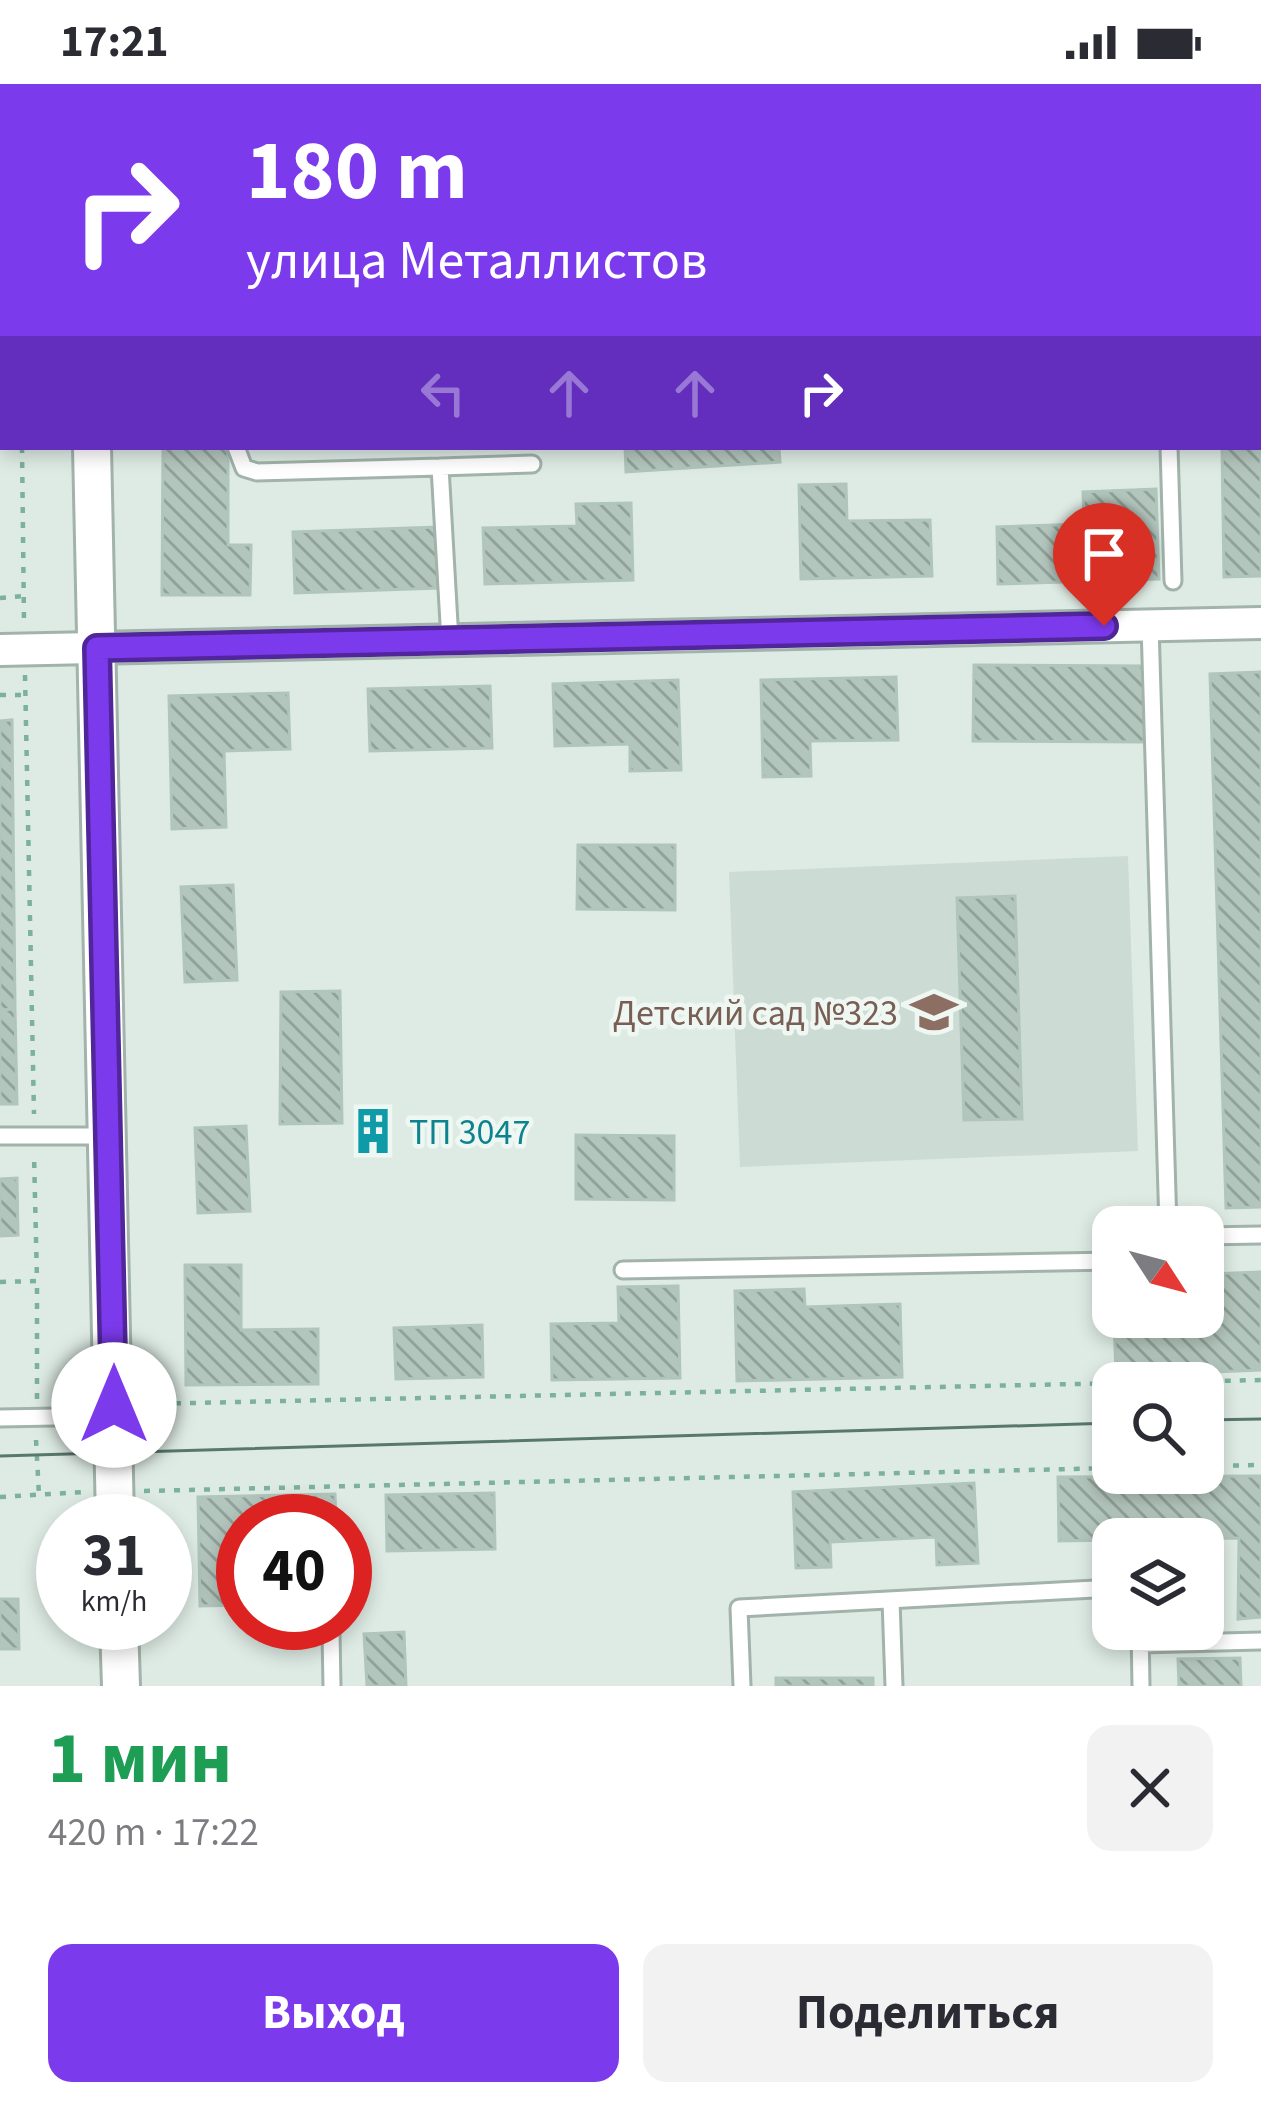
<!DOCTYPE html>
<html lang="ru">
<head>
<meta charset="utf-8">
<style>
	:root { --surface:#fff; --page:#f2f2f3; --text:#2b2b33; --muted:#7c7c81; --accent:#7c3aed }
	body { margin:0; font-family:"Source Sans 3",sans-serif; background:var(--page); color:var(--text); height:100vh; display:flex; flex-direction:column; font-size:45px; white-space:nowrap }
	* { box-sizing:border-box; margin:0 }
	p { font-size:39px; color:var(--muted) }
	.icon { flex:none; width:66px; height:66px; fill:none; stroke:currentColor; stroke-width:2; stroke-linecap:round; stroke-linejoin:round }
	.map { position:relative; height:1602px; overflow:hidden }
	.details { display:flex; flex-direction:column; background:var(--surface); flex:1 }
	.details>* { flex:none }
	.hud { position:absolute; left:0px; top:0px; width:1263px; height:366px; box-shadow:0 6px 18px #0003; background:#7c3aed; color:#fff; overflow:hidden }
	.needle { width:78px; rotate:126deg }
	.fabs { position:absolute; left:1092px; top:1122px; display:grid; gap:24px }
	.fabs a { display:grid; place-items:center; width:132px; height:132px; border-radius:24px; background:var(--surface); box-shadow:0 6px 18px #0003; font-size:60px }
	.speed { position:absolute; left:36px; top:1410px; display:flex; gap:24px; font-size:60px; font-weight:700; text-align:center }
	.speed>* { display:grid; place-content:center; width:156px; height:156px; border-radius:50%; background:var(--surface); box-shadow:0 6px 18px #0003; line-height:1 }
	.speed small { font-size:30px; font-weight:400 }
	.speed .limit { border:18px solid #d22; background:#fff; color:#111 }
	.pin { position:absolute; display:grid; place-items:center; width:102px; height:102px; color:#fff; margin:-123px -51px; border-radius:50% 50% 50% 0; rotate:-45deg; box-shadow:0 0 12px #0007 }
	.pin .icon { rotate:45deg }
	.me { position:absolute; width:132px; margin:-66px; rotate:0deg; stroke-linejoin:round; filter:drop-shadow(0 0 9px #0008) }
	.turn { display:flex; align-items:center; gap:42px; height:252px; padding:0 48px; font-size:54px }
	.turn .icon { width:156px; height:156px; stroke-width:2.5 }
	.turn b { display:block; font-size:84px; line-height:102px }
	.lanes { display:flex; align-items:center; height:114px; padding:0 48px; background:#0003; justify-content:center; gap:60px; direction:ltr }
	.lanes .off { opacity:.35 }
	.round { display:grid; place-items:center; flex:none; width:126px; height:126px; border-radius:24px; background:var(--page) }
	.head { display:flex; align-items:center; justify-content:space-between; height:204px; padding:0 48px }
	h1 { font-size:72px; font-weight:700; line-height:90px; color:#1e9e55 }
	.primary-button { display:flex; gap:24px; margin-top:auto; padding:24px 48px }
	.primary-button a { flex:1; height:138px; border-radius:24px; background:var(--accent); color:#fff; font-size:48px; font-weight:700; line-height:138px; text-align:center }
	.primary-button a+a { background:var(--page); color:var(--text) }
	.status { display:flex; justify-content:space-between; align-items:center; height:84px; padding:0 60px; background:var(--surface); direction:ltr }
	.status svg { height:33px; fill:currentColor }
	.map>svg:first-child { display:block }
</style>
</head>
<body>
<div class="status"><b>17:21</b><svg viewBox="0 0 49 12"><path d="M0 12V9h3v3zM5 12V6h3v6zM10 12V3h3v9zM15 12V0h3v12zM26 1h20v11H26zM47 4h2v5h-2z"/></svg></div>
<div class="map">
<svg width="1261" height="1602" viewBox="0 0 1261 1602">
	<defs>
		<pattern id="building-back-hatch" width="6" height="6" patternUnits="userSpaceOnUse" patternTransform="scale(3)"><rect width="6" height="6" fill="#b3c6bd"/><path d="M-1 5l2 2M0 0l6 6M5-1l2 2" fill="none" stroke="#91a29a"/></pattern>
	</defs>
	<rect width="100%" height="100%" fill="#deebe4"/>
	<path fill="#ccdbd3" d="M1128,772l10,295 -398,16 -11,-295z"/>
	<path fill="url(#building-back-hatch)" stroke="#b0c5bb" stroke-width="3" d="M1261,259v233l-37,1 -2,-130h38z
		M163,363h65v98h23l-1,50h-88z
		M625,363h154l1,15 -154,10z
		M846,400l1,37 83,-1 2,56 -131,3 -2,-94z
		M1156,405l3,90 -161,5 -1,-57 87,-3 -1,-32z
		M631,419l2,77 -148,4 -2,-56 94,-2 -1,-22z
		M438,443l1,61 -144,5 -2,-61z
		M974,581l171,1 -1,76 -171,-1z
		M1261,588v535l-35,1 -16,-534z
		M896,593l2,63 -88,1 1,35 -48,1 -2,-97z
		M678,596l3,90 -51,1v-27l-75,2 -2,-62z
		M490,602l2,62 -122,3 -2,-62z
		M288,609l2,56 -66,2 2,76 -54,2 -3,-133z
		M12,636l3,289 -15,1v-289z
		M578,761h97v65l-98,-1z
		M233,801l4,95 -52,2 -4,-95z
		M1015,812l7,223 -58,1 -7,-222z
		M340,907l2,132 -62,1 1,-132z
		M15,925l2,95h-17v-94z
		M356,1033h33v27h-32z
		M246,1042l4,85 -52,2 -3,-85z
		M576,1051l98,1v64l-98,-1z
		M17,1094l1,57 -18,1v-57z
		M185,1181h56v65l77,-1v55l-132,1z
		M1261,1188v98l-145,6 -2,-59h89v-4h8l-1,-39z
		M678,1202l2,92 -128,2 -1,-56 68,-1 -1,-36z
		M804,1205l1,18 95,-3 2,73 -165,4 -2,-90z
		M482,1241l1,52 -87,2 -2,-51z
		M1261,1392v141l-23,2 1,-81 -180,3 -1,-64z
		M974,1399l4,80 -41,2 -1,-28 -106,5 1,25 -35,1 -3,-76z
		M494,1409l1,56 -108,2 -1,-56z
		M335,1410l1,27h-93v84l-43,1 -2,-109z
		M0,1515h18l1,50h-19z
		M404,1548l2,54h-39l-3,-52z
		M1240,1574l1,28h-62l-1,-27z
		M776,1594h97v8h-97z"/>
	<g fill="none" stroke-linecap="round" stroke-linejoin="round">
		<defs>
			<path id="service" d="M243,0v3
				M422,0v3
				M635,0l1,3
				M810,0v3
				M972,0v3
				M1164,0v3
				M236,363l8,21 13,4 183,-5 10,174
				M1169,363l4,134
				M440,383l92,-3
				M1150,541l18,602
				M0,1052h105
				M1203,1152l58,-1
				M623,1186l490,-9
				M0,1334l111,-2
				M891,1516l3,86
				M1140,1545l1,57
				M331,1549l1,53
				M1140,1560l121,-3
				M742,1602l-3,-78 374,-20"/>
			<path id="minor" d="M0,566l1261,-27"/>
			<path id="tertiary" d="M84,0v3
				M92,363l23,1074
				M119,1539l2,63"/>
		</defs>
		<use href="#service" stroke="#a1b3ab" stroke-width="21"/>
		<use href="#minor" stroke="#a1b3ab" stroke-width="36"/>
		<use href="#tertiary" stroke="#a1b3ab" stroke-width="42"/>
		<path stroke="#7bb19e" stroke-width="4.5" stroke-dasharray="6 9" stroke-linecap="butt" d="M17,0v3
			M22,363l2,175
			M0,514l24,-2
			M25,591l9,439
			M0,611h24
			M0,1198l37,-1 -3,-126
			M37,1315v-118
			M145,1320l1116,-24
			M36,1356l3,55
			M1203,1382l58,-1
			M144,1407l969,-23
			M0,1413l84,-5"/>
		<use href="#service" stroke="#fff" stroke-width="15"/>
		<use href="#minor" stroke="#fff" stroke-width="30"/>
		<use href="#tertiary" stroke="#fff" stroke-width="36"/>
		<path stroke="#58786e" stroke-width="3" d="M1203,1336l58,-1
			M0,1372l1113,-33"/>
	</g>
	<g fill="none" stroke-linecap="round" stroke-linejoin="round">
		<defs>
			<path id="route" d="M114,1321l-17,-757 1007,-22"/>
		</defs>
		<use href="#route" stroke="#51269a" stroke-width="30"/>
		<use href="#route" stroke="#7c3aed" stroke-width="21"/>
	</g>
	<defs>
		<symbol id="school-bare" viewBox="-9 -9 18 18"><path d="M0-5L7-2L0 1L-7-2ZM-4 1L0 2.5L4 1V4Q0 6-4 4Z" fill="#8d6e63" stroke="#eef7f2" stroke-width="2.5" paint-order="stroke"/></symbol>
		<symbol id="building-bare" viewBox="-9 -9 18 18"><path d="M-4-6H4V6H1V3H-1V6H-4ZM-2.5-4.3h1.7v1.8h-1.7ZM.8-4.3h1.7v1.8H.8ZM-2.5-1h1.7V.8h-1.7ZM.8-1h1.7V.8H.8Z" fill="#0f9aa8" stroke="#eef7f2" stroke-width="2.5" paint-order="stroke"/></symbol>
	</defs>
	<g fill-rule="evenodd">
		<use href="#school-bare" x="901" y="895" width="66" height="66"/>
		<use href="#building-bare" x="340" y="1014" width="66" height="66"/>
	</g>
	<g text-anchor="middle" stroke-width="9" stroke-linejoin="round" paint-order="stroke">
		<g font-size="36" fill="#785e54" stroke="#eef7f2" text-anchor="end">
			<text x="898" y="941">Детский сад №323</text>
		</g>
		<g font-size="36" fill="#0d838f" stroke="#eef7f2" text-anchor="start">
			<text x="409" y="1060">ТП 3047</text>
		</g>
	</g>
</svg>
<div class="fabs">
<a><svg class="needle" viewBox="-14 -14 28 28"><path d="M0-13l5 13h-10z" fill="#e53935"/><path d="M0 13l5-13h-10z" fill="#7c7c81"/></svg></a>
<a><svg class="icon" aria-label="search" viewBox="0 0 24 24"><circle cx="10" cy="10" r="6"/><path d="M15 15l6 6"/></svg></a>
<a><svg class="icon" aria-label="layers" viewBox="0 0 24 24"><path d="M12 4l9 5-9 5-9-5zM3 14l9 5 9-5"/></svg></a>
</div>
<div class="speed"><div>31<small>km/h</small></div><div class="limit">40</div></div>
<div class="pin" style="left:1104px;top:542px;background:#d93025"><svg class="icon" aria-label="arrive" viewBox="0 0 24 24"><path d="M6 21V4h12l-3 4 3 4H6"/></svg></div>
<svg class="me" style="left:114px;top:1321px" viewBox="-20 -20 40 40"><circle r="19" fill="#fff"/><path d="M0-13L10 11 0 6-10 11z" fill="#7c3aed"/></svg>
<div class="hud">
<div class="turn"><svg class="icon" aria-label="right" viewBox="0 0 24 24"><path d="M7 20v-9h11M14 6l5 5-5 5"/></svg><div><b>180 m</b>улица Металлистов</div></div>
<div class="lanes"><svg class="icon off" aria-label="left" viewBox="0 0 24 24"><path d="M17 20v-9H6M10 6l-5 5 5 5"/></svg><svg class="icon off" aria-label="ahead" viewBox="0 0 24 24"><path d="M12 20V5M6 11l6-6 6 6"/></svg><svg class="icon off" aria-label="ahead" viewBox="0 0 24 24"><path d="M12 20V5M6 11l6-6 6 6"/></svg><svg class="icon" aria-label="right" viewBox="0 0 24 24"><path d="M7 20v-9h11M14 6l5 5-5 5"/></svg></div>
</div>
</div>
<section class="details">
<div class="head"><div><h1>1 мин</h1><p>420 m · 17:22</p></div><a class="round"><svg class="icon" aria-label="close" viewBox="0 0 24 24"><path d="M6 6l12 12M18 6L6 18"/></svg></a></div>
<div class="primary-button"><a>Выход</a><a>Поделиться</a></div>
</section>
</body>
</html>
